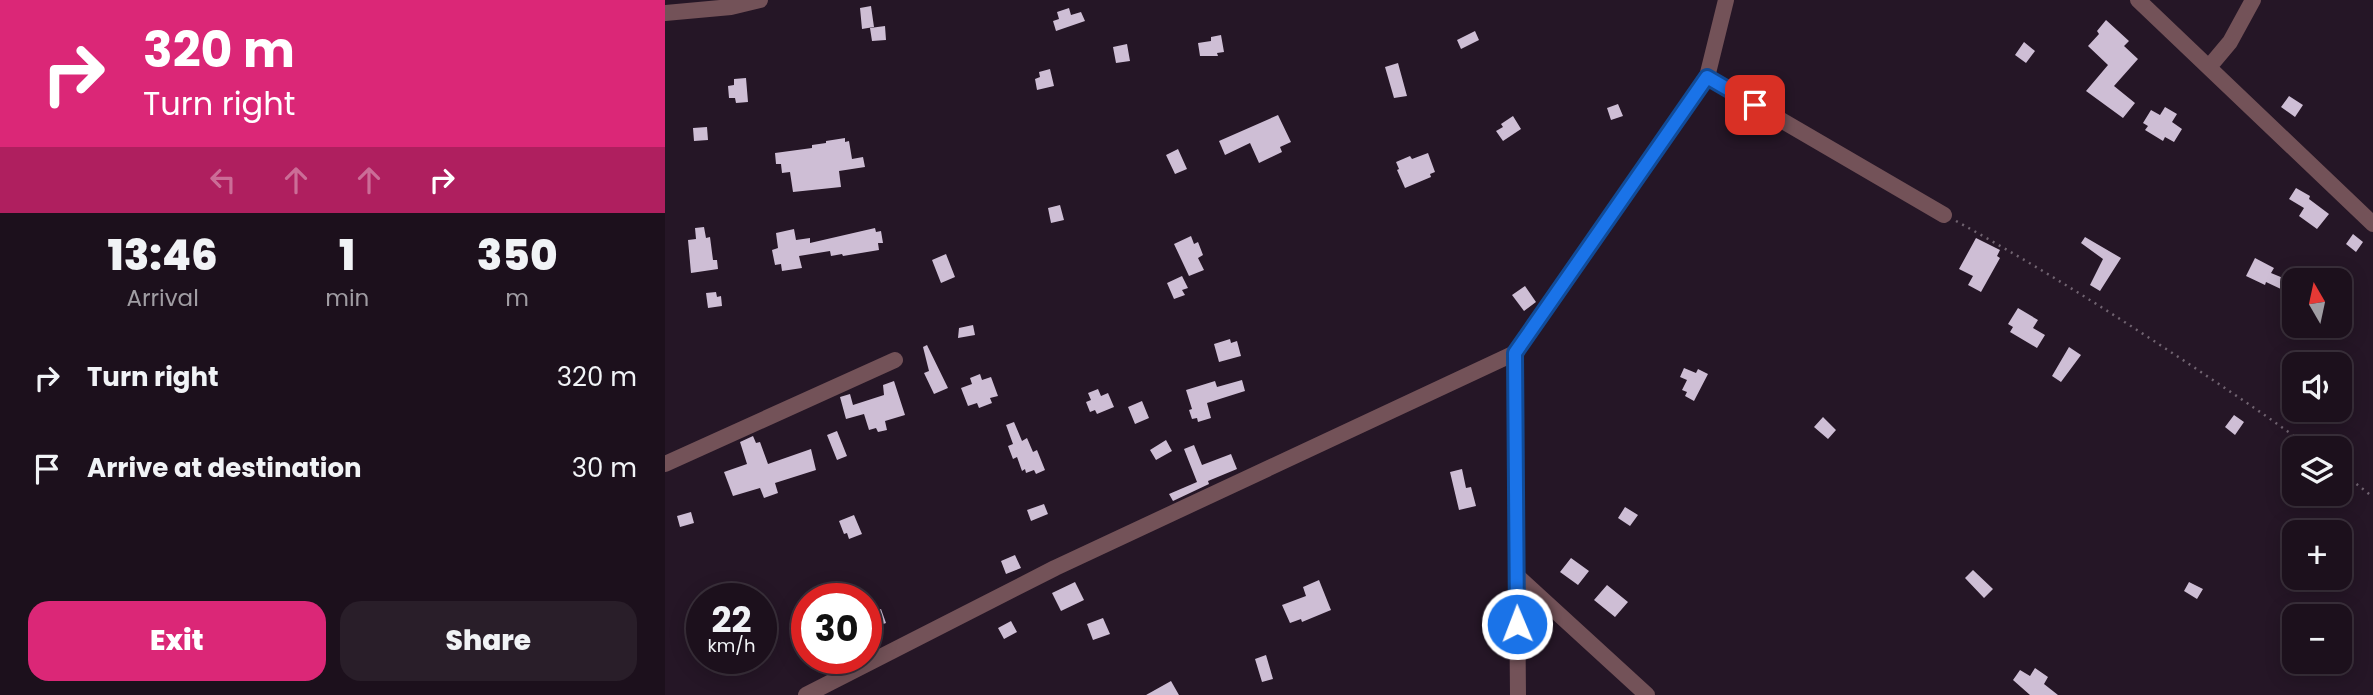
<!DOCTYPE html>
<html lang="en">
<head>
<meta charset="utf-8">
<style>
	:root { --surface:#1c101c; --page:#291e29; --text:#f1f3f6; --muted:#a09da3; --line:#3a303b; --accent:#db2777 }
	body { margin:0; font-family:Poppins,sans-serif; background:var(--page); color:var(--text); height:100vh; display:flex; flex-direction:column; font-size:26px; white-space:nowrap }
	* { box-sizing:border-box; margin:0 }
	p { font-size:23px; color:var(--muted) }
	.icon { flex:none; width:38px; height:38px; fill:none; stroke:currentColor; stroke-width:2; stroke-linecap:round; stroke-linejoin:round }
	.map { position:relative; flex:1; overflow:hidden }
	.sheet { display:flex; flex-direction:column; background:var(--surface); width:665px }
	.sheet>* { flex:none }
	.guide { background:#db2777; color:#fff; overflow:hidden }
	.needle { width:46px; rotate:351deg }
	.tools { position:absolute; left:1617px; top:268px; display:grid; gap:14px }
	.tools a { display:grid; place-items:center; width:70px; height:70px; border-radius:14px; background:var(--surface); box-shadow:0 4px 18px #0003,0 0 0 2px var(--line); font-size:35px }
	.speed { position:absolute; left:21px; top:583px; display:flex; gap:14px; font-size:35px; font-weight:700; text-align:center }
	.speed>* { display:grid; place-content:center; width:91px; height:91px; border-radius:50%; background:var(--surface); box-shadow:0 4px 18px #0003,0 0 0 2px var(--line); line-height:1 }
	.speed small { font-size:18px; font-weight:400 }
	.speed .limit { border:10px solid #d22; background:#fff; color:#111 }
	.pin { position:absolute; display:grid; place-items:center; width:60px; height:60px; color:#fff; margin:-30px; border-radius:14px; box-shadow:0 4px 10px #0006 }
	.me { position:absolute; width:77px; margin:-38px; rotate:359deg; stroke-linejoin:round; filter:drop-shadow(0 0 5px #0008) }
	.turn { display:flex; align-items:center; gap:24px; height:147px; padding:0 28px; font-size:32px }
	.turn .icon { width:91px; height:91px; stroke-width:2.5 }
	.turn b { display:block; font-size:49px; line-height:60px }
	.lanes { display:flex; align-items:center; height:66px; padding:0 28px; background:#0003; justify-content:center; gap:35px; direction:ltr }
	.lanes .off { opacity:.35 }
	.eta { display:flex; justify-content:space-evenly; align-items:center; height:119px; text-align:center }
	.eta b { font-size:42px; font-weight:800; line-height:49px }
	.action { display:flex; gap:14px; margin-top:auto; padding:14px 28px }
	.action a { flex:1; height:80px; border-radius:21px; background:var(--accent); color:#fff; font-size:28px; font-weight:800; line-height:80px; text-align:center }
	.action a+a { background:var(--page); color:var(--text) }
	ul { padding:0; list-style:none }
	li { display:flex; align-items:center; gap:21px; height:91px; padding:0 28px }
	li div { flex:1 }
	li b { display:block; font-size:26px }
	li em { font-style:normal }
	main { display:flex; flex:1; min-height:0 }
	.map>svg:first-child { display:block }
</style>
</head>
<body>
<main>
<section class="sheet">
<div class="guide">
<div class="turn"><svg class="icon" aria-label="right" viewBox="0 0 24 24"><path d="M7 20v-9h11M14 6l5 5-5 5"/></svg><div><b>320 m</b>Turn right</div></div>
<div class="lanes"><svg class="icon off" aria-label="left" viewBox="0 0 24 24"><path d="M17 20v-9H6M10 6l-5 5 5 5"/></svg><svg class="icon off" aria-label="ahead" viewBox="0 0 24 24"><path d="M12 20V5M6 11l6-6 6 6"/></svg><svg class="icon off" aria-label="ahead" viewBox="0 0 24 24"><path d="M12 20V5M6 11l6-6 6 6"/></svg><svg class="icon" aria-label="right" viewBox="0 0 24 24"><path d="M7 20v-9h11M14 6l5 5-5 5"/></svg></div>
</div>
<div class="eta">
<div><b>13:46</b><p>Arrival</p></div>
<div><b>1</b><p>min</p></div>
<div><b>350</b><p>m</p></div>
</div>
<ul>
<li><svg class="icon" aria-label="right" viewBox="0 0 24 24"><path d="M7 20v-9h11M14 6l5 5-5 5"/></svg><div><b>Turn right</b></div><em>320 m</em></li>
<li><svg class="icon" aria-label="arrive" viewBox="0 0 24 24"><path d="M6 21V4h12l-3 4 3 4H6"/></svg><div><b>Arrive at destination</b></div><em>30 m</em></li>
</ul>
<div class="action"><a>Exit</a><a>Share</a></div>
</section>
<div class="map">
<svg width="1708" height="695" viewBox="0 0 1708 695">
	<rect width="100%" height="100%" fill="#251626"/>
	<path fill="#cebed5" d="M206,6l3,21 -12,2 -2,-21z
		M404,8l2,7 10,-3 4,9 -29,10 -3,-10 6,-2 -2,-7z
		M1441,20l23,21 -5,5 14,13 -24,27 21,17 -12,15 -37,-27 22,-26 -20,-19 11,-12 -2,-3z
		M220,26l1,14 -14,1 -2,-13z
		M810,31l4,9 -18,9 -4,-9z
		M556,35l3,17 -7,1 1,3h-18l-2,-13 13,-2v-4z
		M1359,42l11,9 -9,12 -11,-8z
		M462,44l3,17 -14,2 -3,-16z
		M733,63l9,33 -13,2 -9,-31z
		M385,69l4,17 -17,4 -2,-11 5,-2 -1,-5z
		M81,78l2,24 -12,1 -1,-5h-6l-1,-12 6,-1v-6z
		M1624,96l14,9 -8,12 -14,-10z
		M953,104l5,12 -12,4 -4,-12z
		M1500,107l12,7 -5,8 10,7 -8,13 -9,-5 -2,4 -18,-11 3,-4 -5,-3 8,-13 9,5z
		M613,115l13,27 -11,5 2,5 -23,11 -9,-20 -25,12 -6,-14z
		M848,116l8,13 -18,12 -7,-10 7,-4 -2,-3z
		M42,127l1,13 -14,1 -1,-13z
		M180,138v4l4,-1 3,18 11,-2 2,10 -26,4 2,16 -48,5 -3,-20 -8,1 -1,-9h-5l-1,-11 37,-5v-3l14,-2v-2z
		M513,149l9,20 -12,5 -9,-19z
		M763,153l7,19 -5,2 1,3 -26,11 -8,-18 2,-1 -3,-7 14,-6 2,3z
		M1631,188l14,8 -1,3 20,15 -12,15 -18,-13 5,-8 -15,-9z
		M395,205l4,15 -13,3 -3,-15z
		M39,227l2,11 4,-1 3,23h4l1,9 -27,4 -3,-33 8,-1 -1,-11z
		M210,228l1,4 5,-1 2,12h-5l1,7 -36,6 -1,-2 -11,2 -1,-5 -31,5 3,12 -20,3 -1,-7 -6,1 -3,-15 6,-2 -2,-15 18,-4 2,11 14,-2v5z
		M1688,234l10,8 -7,10 -10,-8z
		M526,236l3,8 4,-2 5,13 -5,3 6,12 -15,6 -15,-32z
		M1420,237l36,21 -21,33 -10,-6 13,-26 -22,-16z
		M1311,238l24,12 -3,6 3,2 -19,34 -13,-7 5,-9 -14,-7z
		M281,254l9,23 -14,6 -9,-23z
		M1590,258l19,10 -3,5 17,7 -5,10 -17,-8 -1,3 -19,-9z
		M517,276l6,12 -6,2 3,5 -11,4 -7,-16z
		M860,286l11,16 -12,9 -12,-16z
		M51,292l1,5 4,-1 1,10 -14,2 -2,-15z
		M1353,308l20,12 -5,8 12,7 -8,13 -27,-16 3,-5 -5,-3z
		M308,325l2,10 -17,3 1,-10z
		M565,339l1,4 6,-2 4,15 -22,6 -5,-18z
		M262,345l21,43 -14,6 -10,-21 5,-2 -6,-24z
		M1404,347l12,8 -20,27 -9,-6z
		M1019,368l12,5 2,-4 10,5 -14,27 -9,-5 2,-4 -5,-2 5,-10 -7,-3z
		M315,374l2,6 9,-3 7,19 -8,2 2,5 -13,5 -2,-5 -9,3 -7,-18 11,-4 -2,-6z
		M577,380l3,11 -38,12 4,15 -13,4 -1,-4 -5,1 -3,-9 3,-1 -6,-19 29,-9 2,6z
		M229,381l11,34 -20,6 2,9 -9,2 -2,-4 -7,2 -5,-16 -18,5 -6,-22 10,-3 3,11 31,-10 -1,-10z
		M433,389l3,7 7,-3 6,14 -17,7 -2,-4 -5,2 -4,-10 5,-2 -3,-7z
		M477,401l7,17 -14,6 -7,-17z
		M1569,415l10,7 -9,13 -10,-8z
		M1158,417l13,13 -8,9 -14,-12z
		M349,422l8,19 5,-3 6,14 4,-2 8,20 -9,4 -2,-4 -8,3 -1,-4 -3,2 -5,-14 -4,2 -5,-13 5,-2 -7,-19z
		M172,431l10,25 -10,4 -10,-25z
		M88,436l3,7 4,-1 8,22 43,-15 5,21 -41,13 3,10 -14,5 -4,-10 -27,8 -9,-24 23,-8 -7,-22z
		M501,440l6,11 -16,9 -6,-10z
		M529,445l8,20 29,-11 6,15 -29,12 1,3 -36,17 -4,-7 28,-12 -13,-33z
		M797,469l4,19 5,-1 5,19 -17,4 -9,-38z
		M379,504l4,10 -17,7 -4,-11z
		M960,507l13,8 -8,11 -12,-8z
		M26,512l3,11 -14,4 -3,-11z
		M189,515l8,19 -13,5 -2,-6 -3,1 -5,-13z
		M350,555l6,13 -15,6 -5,-13z
		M906,558l18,13 -11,14 -18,-13z
		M1308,570l20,19 -9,9 -19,-20z
		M654,580l12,30 -29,12 -1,-3 -11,4 -8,-18 24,-9 -3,-9z
		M410,582l9,18 -23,11 -9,-18z
		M1524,582l14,7 -6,10 -13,-8z
		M942,585l21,17 -13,15 -21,-17z
		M216,609l5,14 -11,4 -5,-13z
		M438,618l7,16 -17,6 -6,-16z
		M346,621l6,11 -13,7 -6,-11z
		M601,655l7,24 -11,3 -7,-23z
		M1370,668l13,9 -4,7 14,11h-28l-17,-15 7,-10 10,6z
		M506,681l8,14h-33z"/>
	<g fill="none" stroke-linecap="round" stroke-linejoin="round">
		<path stroke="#706370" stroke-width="2.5" stroke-dasharray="2 5" stroke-linecap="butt" d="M1291,221c82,45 159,94 236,145 40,27 80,53 118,82
			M1675,471l33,26"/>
		<path stroke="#735258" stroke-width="16" d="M1473,0l235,224
			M0,13l66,-6 29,-7
			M1544,67l21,-25 23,-42
			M1042,77l237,138
			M0,464l230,-104
			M852,576l130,119
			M141,695l249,-127 460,-215
			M853,695l-3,-342 192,-276 19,-77"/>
	</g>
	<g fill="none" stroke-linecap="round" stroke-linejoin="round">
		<defs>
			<path id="route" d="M852,624l-2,-271 192,-276 48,28"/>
		</defs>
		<use href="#route" stroke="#114b97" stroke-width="18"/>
		<use href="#route" stroke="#1a73e8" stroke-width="12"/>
	</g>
</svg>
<div class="tools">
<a><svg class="needle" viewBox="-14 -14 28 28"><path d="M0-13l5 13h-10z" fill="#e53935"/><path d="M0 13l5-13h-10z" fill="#a09da3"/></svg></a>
<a><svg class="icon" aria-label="sound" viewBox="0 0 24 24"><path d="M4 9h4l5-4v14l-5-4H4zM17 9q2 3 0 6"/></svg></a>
<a><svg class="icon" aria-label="layers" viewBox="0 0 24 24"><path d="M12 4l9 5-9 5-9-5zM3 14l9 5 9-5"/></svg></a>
<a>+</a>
<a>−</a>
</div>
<div class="speed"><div>22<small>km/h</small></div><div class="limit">30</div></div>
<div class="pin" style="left:1090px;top:105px;background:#d93025"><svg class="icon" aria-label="arrive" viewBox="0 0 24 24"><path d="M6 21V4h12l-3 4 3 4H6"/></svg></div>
<svg class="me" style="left:852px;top:624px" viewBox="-20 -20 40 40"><circle r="17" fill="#1a73e8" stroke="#fff" stroke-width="3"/><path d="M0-11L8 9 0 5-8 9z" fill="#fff"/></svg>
</div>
</main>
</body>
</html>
